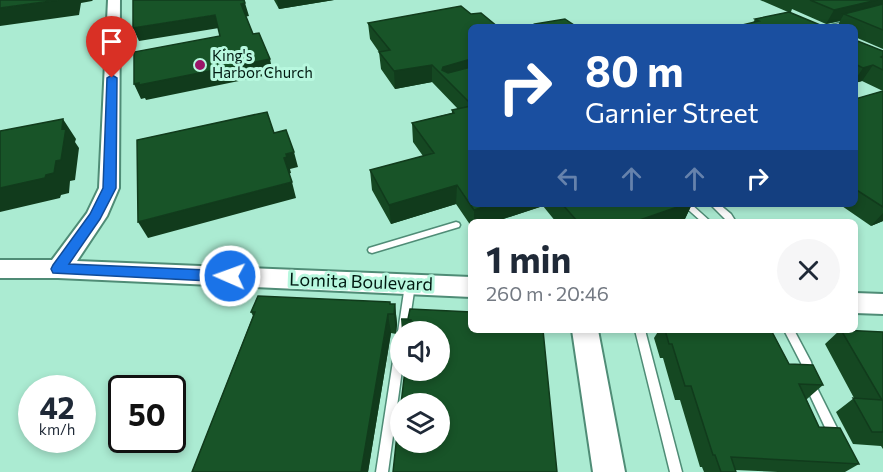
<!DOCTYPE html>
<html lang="en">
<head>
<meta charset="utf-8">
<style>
	:root { --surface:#fff; --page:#f6f6f7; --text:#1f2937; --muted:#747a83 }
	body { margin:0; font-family:Commissioner,sans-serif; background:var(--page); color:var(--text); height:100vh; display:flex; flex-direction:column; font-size:22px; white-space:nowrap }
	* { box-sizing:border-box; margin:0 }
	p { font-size:20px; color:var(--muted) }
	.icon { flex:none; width:33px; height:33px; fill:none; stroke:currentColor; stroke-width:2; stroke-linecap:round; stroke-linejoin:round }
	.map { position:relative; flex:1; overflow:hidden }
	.sheet { position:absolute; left:468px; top:219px; width:390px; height:114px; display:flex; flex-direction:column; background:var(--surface); border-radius:9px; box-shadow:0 3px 9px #0003 }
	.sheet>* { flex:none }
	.guide { position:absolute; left:468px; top:24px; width:390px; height:183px; border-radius:9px; box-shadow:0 3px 9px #0003; background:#1a4fa0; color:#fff; overflow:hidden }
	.fabs { position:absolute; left:390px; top:321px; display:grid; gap:12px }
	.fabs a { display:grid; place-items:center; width:60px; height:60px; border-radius:50%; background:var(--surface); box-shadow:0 3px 9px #0003; font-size:30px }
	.speed { position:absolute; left:18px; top:375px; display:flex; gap:12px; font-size:30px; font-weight:700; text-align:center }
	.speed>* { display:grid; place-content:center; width:78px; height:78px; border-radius:50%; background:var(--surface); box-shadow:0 3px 9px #0003; line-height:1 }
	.speed small { font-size:15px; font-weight:400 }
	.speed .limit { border:3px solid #111; border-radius:9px; background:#fff; color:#111 }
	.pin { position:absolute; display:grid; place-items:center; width:51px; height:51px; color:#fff; margin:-62px -26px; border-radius:50% 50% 50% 0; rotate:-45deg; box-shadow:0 0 6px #0007 }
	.pin .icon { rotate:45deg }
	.me { position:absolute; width:66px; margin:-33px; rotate:272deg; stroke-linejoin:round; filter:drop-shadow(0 0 4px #0008) }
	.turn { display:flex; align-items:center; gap:21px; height:126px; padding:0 18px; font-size:27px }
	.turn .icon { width:78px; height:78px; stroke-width:2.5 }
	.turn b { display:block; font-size:42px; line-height:51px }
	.lanes { display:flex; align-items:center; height:57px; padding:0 18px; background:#0003; justify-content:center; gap:30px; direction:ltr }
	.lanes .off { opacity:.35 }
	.round { display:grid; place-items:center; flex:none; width:63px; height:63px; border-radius:32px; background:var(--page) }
	.summary { display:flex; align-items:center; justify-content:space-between; height:102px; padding:0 18px }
	h1 { font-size:36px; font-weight:700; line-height:45px }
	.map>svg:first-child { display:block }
</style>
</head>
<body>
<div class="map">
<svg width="883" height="472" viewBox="0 0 883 472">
	<rect width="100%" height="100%" fill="#abebd2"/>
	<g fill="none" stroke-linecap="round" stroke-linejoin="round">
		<defs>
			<path id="lane" d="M848,21l2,1v1l-18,4h-8z
				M682,204h9l20,18h-9z
				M710,204h9l12,10 5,8h-8z
				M456,222l3,1 1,2 -1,2 -87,26 -3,-1 -1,-2 1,-2z
				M410,281l3,1 2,3 -7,47h-8v3l-2,-3 7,-47 2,-3z
				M635,330h10l37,142h-12z
				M784,330h10l17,32 7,28 23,46 -2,4 -4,2 -4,-2 -23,-49 -7,-28z
				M400,344v26h2l-14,102h-12l19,-124 1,-3z"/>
			<path id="secondary" d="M108,0h12l-1,188 -12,28 -30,45 394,16v20l-413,-19h-58v-18h52l35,-47 12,-25z
				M855,293l28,1v20l-28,-1z
				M572,330h26l27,142h-32z"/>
		</defs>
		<use href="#lane" stroke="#4f8c76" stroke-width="3"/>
		<use href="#secondary" stroke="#4f8c76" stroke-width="4"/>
		<use href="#lane" fill="#fff" fill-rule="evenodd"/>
		<use href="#secondary" fill="#fff" fill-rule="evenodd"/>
	</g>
	<path fill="#154822" d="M274,0h60l-55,9z
		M760,0h123v49l-28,-12v-10h-18l3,-6 -14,3 -34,-15 -1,3 -38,11 2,-4 33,-7z
		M368,23l103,4v177h221l-8,17 -4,1h-124l-13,-16 -49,16h-23v4l-15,-22 -65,20 -19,-34 -2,-20 53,-14 -10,-14 -1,-19 40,-10v-3l6,-1 -26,-27 -37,7 -14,-20 -2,-17 -9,-13z
		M855,40l28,11v40l-21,-10 -7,2z
		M883,91v130l-12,5 -32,-22h16v-105z
		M390,304h5l2,20 -1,10 -5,-1 -23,139h-176l61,-156 -2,-4z
		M401,319h7l63,11h73v3l-142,-1z
		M659,330h112l18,34 34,21 -16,14h-1l13,28 40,37 -14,8h-67l-43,-2 1,2h-32l-2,-5h-2l-20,-67h-5l-12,-42h-3l-6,-20z
		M840,330l43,2v117l-2,-3 -28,-2 -17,-32 18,-14 -29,-54z"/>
	<path fill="#113b1c" d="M58,0h35l-1,1 -11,2 -2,12 -79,11v-18z
		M277,0h57l-55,9z
		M877,0h6v11l-39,3 -4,7 -14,3 8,-14z
		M245,3l4,13 -5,1 -3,-13z
		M215,15l4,13 -80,13 -6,-13z
		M270,59l3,15 -127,26 -1,-2 -4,1 -7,-15z
		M471,59l-1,18 -20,6 -8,-13 1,-3z
		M432,65v17l-37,7 -1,-18z
		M873,65l-11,16 -7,2v-3l8,-12z
		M63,119l13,20 -1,3 4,6 -4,32 -5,1 -1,12 -8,2 -1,3 -60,14v-24l46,-13 10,-14z
		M294,152l4,15 -8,2 1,4 -3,1 -4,-16 2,-4z
		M292,182l4,16 -148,40 -10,-16z
		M457,185l-1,19 -65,20 -2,-19z
		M492,204h51v2l-49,16h-20v-12z
		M686,204h6l-8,17 -4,1h-46z
		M883,213v8l-12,5z
		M395,304l2,20 -1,10 -2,-20z
		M388,314l3,19 -23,139h-7z"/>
	<path fill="#185428" stroke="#113b1c" stroke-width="1.5" d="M0,0h58l-58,8z
		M133,0h111l1,3 -4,1 12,30 6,-1 11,26 -131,26v-2l-5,1v-32l86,-16 -5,-21 -82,13z
		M810,0h67l-43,10z
		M883,4v26l-39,-16z
		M461,6l10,8 10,-1 17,14h-27v32l-28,8 -1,3 6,3 23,-6v37l-39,-39 -38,6 -15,-19 11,-2 -22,-27z
		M789,12l36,15h-91l25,-6 -4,-2z
		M565,19l12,8h-38l-4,-3z
		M855,40l28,11v5l-2,1 2,1v12l-10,-5 -10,3 -8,-4z
		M883,91v116l-28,-18v-90z
		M471,106v98h21l-18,6 -17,-25 -68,20 -19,-35 64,-17 -22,-30 42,-10 -2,-3z
		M267,112l7,21 12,-3 8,22 -8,2 1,3 -3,1 8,24 -154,40 -1,-82z
		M63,119l-1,10 4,-1 -5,32 -5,1 -2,12 -8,2 -1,3 -45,10v-57z
		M562,204h124l-52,18h-56z
		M258,296l132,6v2h5l-1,10h-6l-27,158h-169l63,-160h-4z
		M410,309l61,3v18h72l14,142h-164l7,-65v35h40v-38h-39l4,-34h35v-38h-30l1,-12 -10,-1h7z
		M665,330h106l18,34 24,1 10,20 -24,-1 20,43 21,1 19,36 -128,-7 5,15h-15l-6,-17h-2l-22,-69h-6l-13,-42h-3z
		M841,330l42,2v100h-11l-19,-34 29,2z"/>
	<path fill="#1a73e8" stroke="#114b97" stroke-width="1.5" d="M112,75l5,3 -1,110 -16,31 -31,45 161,7 5,1 2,4 -2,4 -5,2 -177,-9 -2,-4 2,-4 37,-51 13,-26 4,-110z"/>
	<circle fill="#9b1669" stroke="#b8f8df" stroke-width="2" cx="200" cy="65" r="6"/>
	<g text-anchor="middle" stroke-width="6" stroke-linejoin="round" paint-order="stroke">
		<g font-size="15" fill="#011911" stroke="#b8f8df" text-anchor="start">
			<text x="212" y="61">King's<tspan x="212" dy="17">Harbor Church</tspan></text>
		</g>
		<g font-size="18" fill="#011911" stroke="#b8f8df">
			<text transform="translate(361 282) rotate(2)" y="6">Lomita Boulevard</text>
		</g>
	</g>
</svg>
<div class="fabs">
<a><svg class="icon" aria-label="sound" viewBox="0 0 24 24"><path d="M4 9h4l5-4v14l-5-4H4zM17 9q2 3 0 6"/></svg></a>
<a><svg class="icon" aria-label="layers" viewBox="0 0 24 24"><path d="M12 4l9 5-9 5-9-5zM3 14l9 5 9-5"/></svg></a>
</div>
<div class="speed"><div>42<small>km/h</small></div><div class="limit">50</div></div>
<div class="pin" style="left:112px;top:78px;background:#d93025"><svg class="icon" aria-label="arrive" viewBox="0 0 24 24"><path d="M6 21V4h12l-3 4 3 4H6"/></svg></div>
<svg class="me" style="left:230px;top:276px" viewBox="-20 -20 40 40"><circle r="17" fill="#1a73e8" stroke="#fff" stroke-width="3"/><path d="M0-11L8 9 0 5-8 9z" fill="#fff"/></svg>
<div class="guide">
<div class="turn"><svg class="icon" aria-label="right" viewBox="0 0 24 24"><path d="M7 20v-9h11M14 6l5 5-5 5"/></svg><div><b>80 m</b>Garnier Street</div></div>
<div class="lanes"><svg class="icon off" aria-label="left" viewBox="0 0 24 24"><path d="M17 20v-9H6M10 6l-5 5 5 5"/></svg><svg class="icon off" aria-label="ahead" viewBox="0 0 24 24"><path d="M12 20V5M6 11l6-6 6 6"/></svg><svg class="icon off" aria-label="ahead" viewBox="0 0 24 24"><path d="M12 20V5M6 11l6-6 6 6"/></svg><svg class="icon" aria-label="right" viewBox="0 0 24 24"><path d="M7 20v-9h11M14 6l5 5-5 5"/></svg></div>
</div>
<section class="sheet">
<div class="summary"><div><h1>1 min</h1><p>260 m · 20:46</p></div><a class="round"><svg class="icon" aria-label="close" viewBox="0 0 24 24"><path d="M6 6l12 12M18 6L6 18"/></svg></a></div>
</section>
</div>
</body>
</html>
